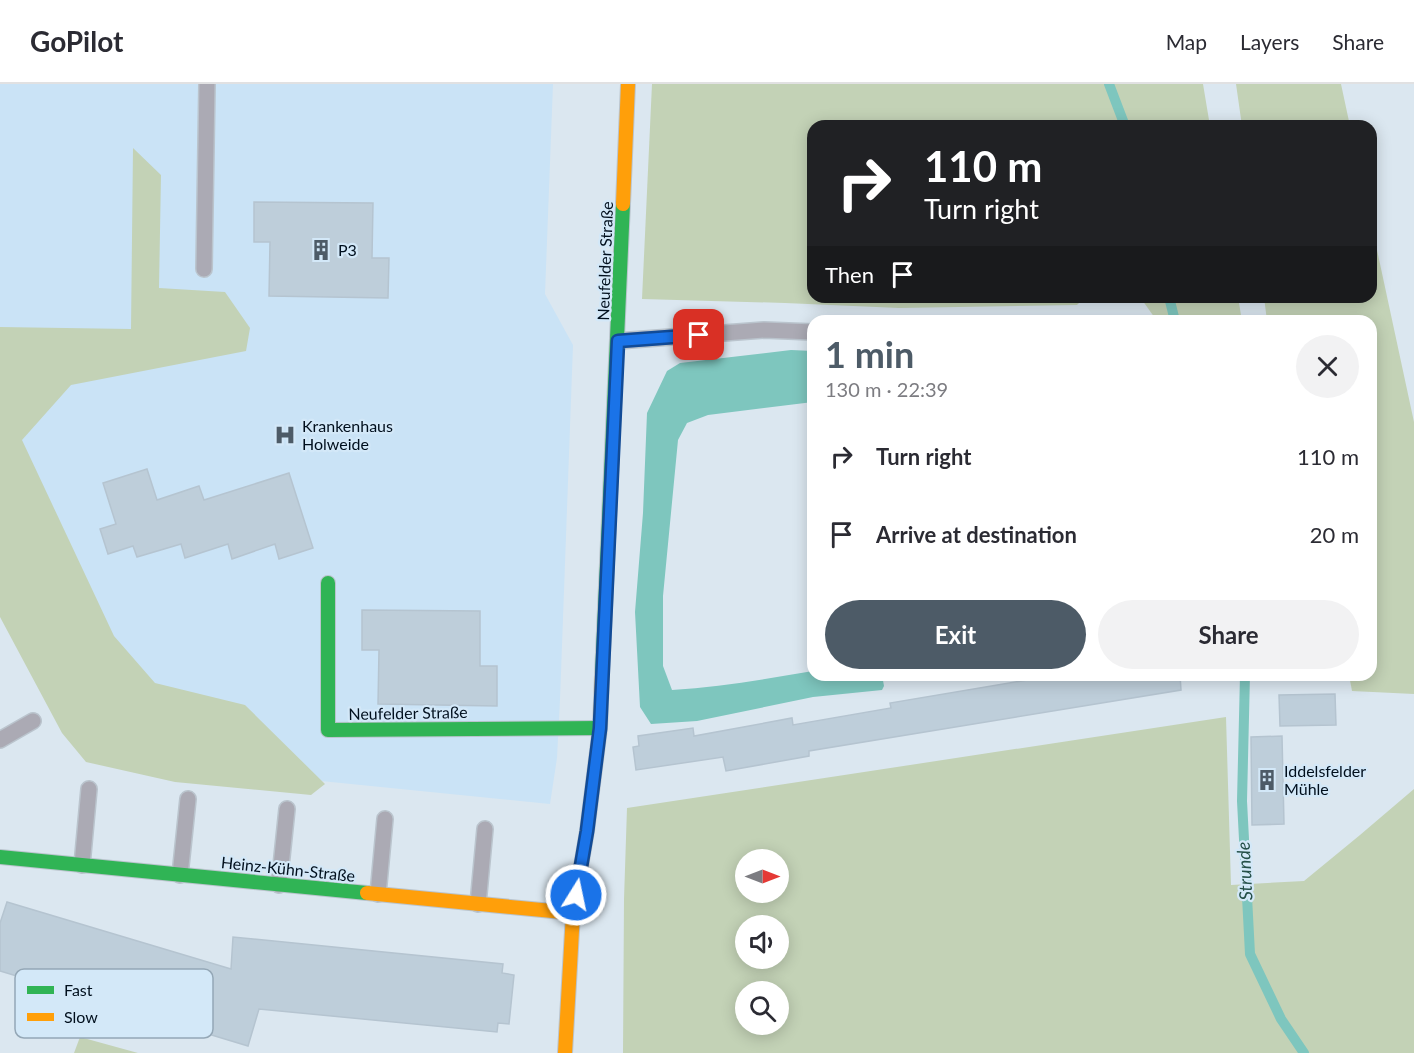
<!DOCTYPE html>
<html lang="en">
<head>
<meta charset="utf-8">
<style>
	:root { --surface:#fff; --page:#f2f2f3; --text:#2b2b33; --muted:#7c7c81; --line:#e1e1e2; --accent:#4d5b67 }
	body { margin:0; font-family:Lato,sans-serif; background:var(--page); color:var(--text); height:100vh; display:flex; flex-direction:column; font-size:22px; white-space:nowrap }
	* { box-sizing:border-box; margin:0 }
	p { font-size:20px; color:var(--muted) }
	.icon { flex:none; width:33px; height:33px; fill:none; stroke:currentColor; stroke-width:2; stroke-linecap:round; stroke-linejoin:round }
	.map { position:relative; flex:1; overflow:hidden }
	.details { position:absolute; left:807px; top:231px; width:570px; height:366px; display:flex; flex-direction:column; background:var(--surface); border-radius:18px; box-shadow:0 3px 15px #0003 }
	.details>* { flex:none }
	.hud { position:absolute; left:807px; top:36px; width:570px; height:183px; border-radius:18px; box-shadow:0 3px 15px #0003; background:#202124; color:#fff; overflow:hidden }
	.needle { width:39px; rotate:90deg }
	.buttons { position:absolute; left:735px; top:765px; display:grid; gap:12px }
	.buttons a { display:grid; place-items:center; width:54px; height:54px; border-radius:50%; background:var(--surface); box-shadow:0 3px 15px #0003; font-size:30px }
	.pin { position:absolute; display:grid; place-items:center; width:51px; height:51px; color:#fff; margin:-26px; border-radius:12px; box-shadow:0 3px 9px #0006 }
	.me { position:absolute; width:66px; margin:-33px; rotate:10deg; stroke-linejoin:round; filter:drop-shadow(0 0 4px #0008) }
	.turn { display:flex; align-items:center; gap:21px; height:126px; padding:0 18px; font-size:27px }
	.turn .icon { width:78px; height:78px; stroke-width:2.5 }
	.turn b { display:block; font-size:42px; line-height:51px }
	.then { display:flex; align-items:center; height:57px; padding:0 18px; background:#0003; gap:12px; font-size:22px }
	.round { display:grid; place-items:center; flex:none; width:63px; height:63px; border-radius:32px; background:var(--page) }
	.overview { display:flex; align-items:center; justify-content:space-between; height:102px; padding:0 18px }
	h1 { font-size:36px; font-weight:700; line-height:45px; color:var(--accent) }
	.action { display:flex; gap:12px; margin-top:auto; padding:12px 18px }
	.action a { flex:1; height:69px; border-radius:36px; background:var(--accent); color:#fff; font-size:24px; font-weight:700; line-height:69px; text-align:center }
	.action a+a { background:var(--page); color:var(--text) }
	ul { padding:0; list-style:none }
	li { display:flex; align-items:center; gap:18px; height:78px; padding:0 18px }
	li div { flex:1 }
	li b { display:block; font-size:22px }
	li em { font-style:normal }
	header { display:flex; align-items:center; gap:36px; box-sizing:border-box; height:84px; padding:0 30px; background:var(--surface); border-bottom:2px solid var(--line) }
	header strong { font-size:28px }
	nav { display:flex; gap:33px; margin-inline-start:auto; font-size:21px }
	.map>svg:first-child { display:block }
</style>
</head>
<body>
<header>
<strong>GoPilot</strong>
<nav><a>Map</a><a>Layers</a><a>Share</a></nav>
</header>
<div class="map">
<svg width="1414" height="969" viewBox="0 0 1414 969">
	<rect width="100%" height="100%" fill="#dbe7f0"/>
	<path fill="#cae3f6" d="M0,0h553l-8,210 28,51 -13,355 -3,58 -7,46 -439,-44 -111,-235z"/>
	<path fill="#c3d2b6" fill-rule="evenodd" d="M652,0h551l7,42h-397v171h272l-8,8 -178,3 -114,-5 -143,-4z
		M1236,0h105l9,42h-108z
		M133,64l28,27 -2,113 66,4 25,36 -4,23 -175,34 -49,55 92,196 41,47 90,22 80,79 -14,11 -136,-13 -89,-20 -24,-29 -62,-116v-290l131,2z
		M1371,138l43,200v272l-62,-3 -3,-16h22v-354h-104l-3,-24h107z
		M1140,213h98l4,24h-85z
		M1226,633l5,168 73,-4 56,-46 54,-46v264h-791l1,-154 3,-91zM746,776h32v32h-32zM746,842h32v32h-32zM746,908h32v32h-32z
		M80,953l58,16h-64z"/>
	<path fill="#7ec6be" d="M791,266l22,1v51l-105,13 -21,8 -9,17 -15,156v70l9,24c48,-3 94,-11 141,-19v4h69l2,11 -2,4 -69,7 -116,24 -46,3 -11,-17 -5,-95 8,-99 4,-100 20,-42 13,-8z"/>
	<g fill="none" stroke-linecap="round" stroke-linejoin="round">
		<path stroke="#7ec6be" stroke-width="10" d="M1109,0l16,42
			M1169,213l6,24
			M1245,591l-3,126 8,153 31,65 23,34"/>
	</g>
	<path fill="#beceda" stroke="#b5c4d0" stroke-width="1.5" d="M254,118l119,1 -1,55h17l-1,40 -119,-2 1,-54h-16z
		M147,385l10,31 42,-14 5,14 85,-27 24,75 -34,11 -4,-15 -43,15 -4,-15 -43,14 -4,-14 -44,13 -4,-11 -25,8 -8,-25 16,-5 -13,-41z
		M362,526l118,1v55h17v40l-119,-2 1,-54h-17z
		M1057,591h123l1,15 -372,61v5l-83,15 -3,-14 -87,13 -3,-23 6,-1 -1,-10 55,-8 1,8 98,-18 1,7 98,-17 -1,-5z
		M1335,610l1,31 -56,1 -1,-31z
		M1282,652l2,88 -32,1 -1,-88z
		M7,818l224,67 2,-32 270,27 -1,9 12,2 -5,49 -11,-1 -1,9 -238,-23 -11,37 -248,-75v-48z"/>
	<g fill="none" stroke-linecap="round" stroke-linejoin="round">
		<defs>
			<path id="lane" d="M204,185l3,-185
				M618,257l146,-11 49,2
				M0,656l33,-19
				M82,781l7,-76
				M180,791l8,-76
				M279,801l8,-76
				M378,810l7,-75
				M478,820l7,-75"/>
			<path id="fast" d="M328,499v147l272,-2
				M602,591l21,-471
				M0,773l367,36"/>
			<path id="slow" d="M623,120l5,-120
				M367,809l206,20
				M565,969l8,-140 14,-82 13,-103 2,-53"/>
		</defs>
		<use href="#lane" stroke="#bac4cd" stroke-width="18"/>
		<use href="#fast" stroke="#bac4cd" stroke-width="16"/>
		<use href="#slow" stroke="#bac4cd" stroke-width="16"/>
		<use href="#lane" stroke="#abaab4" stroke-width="15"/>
		<use href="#fast" stroke="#30b455" stroke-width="14"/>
		<use href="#slow" stroke="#ff9f0a" stroke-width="14"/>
	</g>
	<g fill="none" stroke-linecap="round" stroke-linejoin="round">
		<defs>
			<path id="route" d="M576,811l11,-64 13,-103 18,-387 81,-6"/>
		</defs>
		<use href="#route" stroke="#114b97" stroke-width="15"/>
		<use href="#route" stroke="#1a73e8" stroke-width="10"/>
	</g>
	<defs>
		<symbol id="building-bare" viewBox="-9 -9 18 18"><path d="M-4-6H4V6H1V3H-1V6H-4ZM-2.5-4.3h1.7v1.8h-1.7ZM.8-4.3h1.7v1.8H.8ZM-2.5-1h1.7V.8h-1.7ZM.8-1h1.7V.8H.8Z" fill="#4d5b67" stroke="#d3e8f8" stroke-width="2.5" paint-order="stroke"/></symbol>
		<symbol id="hospital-bare" viewBox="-9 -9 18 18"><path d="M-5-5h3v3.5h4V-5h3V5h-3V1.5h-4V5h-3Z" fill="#4d5b67" stroke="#d3e8f8" stroke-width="2.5" paint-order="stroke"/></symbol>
	</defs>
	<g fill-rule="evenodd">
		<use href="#building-bare" x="306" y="151" width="30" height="30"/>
		<use href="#hospital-bare" x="270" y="336" width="30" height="30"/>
		<use href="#building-bare" x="1252" y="681" width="30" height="30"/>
	</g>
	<g text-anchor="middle" stroke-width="4.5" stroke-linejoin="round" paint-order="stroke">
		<g font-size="16" fill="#000f1d" stroke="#d3e8f8" text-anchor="start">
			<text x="338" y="172">P3</text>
			<text x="302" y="348">Krankenhaus<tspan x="302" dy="18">Holweide</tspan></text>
			<text x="1284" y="693">Iddelsfelder<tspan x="1284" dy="18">Mühle</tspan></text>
		</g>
		<g font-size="16" fill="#000f1d" stroke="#d3e8f8">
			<text transform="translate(605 177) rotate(-88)" y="6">Neufelder Straße</text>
			<text transform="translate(408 629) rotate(-1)" y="6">Neufelder Straße</text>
			<text transform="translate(288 785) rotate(6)" y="6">Heinz-Kühn-Straße</text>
		</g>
		<g font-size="18" font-style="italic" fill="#255049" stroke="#d3e8f8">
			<text transform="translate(1245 787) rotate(-93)" y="6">Strunde</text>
		</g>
	</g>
	<rect x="15" y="885" width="198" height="69" rx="9" fill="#d3e8f8" stroke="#94a7b6" stroke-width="1.5"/>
	<rect x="27" y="902" width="27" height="8" fill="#30b455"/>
	<rect x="27" y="929" width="27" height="8" fill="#ff9f0a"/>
	<g font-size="16" fill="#000f1d">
		<text x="64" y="912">Fast</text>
		<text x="64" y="939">Slow</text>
	</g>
</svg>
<div class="buttons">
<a><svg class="needle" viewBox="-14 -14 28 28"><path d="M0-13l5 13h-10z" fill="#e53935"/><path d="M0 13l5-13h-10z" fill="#7c7c81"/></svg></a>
<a><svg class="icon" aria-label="sound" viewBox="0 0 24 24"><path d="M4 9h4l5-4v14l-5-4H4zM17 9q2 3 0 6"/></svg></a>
<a><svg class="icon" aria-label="search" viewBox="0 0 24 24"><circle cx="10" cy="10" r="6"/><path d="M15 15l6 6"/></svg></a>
</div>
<div class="pin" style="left:699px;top:251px;background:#d93025"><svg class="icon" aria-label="arrive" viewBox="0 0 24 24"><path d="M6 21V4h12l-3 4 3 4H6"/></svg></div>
<svg class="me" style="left:576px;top:811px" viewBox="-20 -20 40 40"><circle r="17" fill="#1a73e8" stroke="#fff" stroke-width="3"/><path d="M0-11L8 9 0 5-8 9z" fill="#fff"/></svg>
<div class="hud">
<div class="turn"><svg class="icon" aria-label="right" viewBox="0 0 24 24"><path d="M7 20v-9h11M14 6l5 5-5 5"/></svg><div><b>110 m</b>Turn right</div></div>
<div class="then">Then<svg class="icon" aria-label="arrive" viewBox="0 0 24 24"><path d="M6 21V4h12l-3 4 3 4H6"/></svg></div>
</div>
<section class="details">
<div class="overview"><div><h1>1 min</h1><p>130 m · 22:39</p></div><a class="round"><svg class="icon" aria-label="close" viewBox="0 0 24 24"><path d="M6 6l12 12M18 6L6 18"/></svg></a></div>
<ul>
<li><svg class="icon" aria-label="right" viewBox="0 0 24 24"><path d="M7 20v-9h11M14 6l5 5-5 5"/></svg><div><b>Turn right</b></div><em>110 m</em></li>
<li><svg class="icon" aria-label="arrive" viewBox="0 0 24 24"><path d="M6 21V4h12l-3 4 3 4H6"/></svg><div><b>Arrive at destination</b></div><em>20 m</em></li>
</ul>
<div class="action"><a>Exit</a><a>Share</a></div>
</section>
</div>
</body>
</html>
